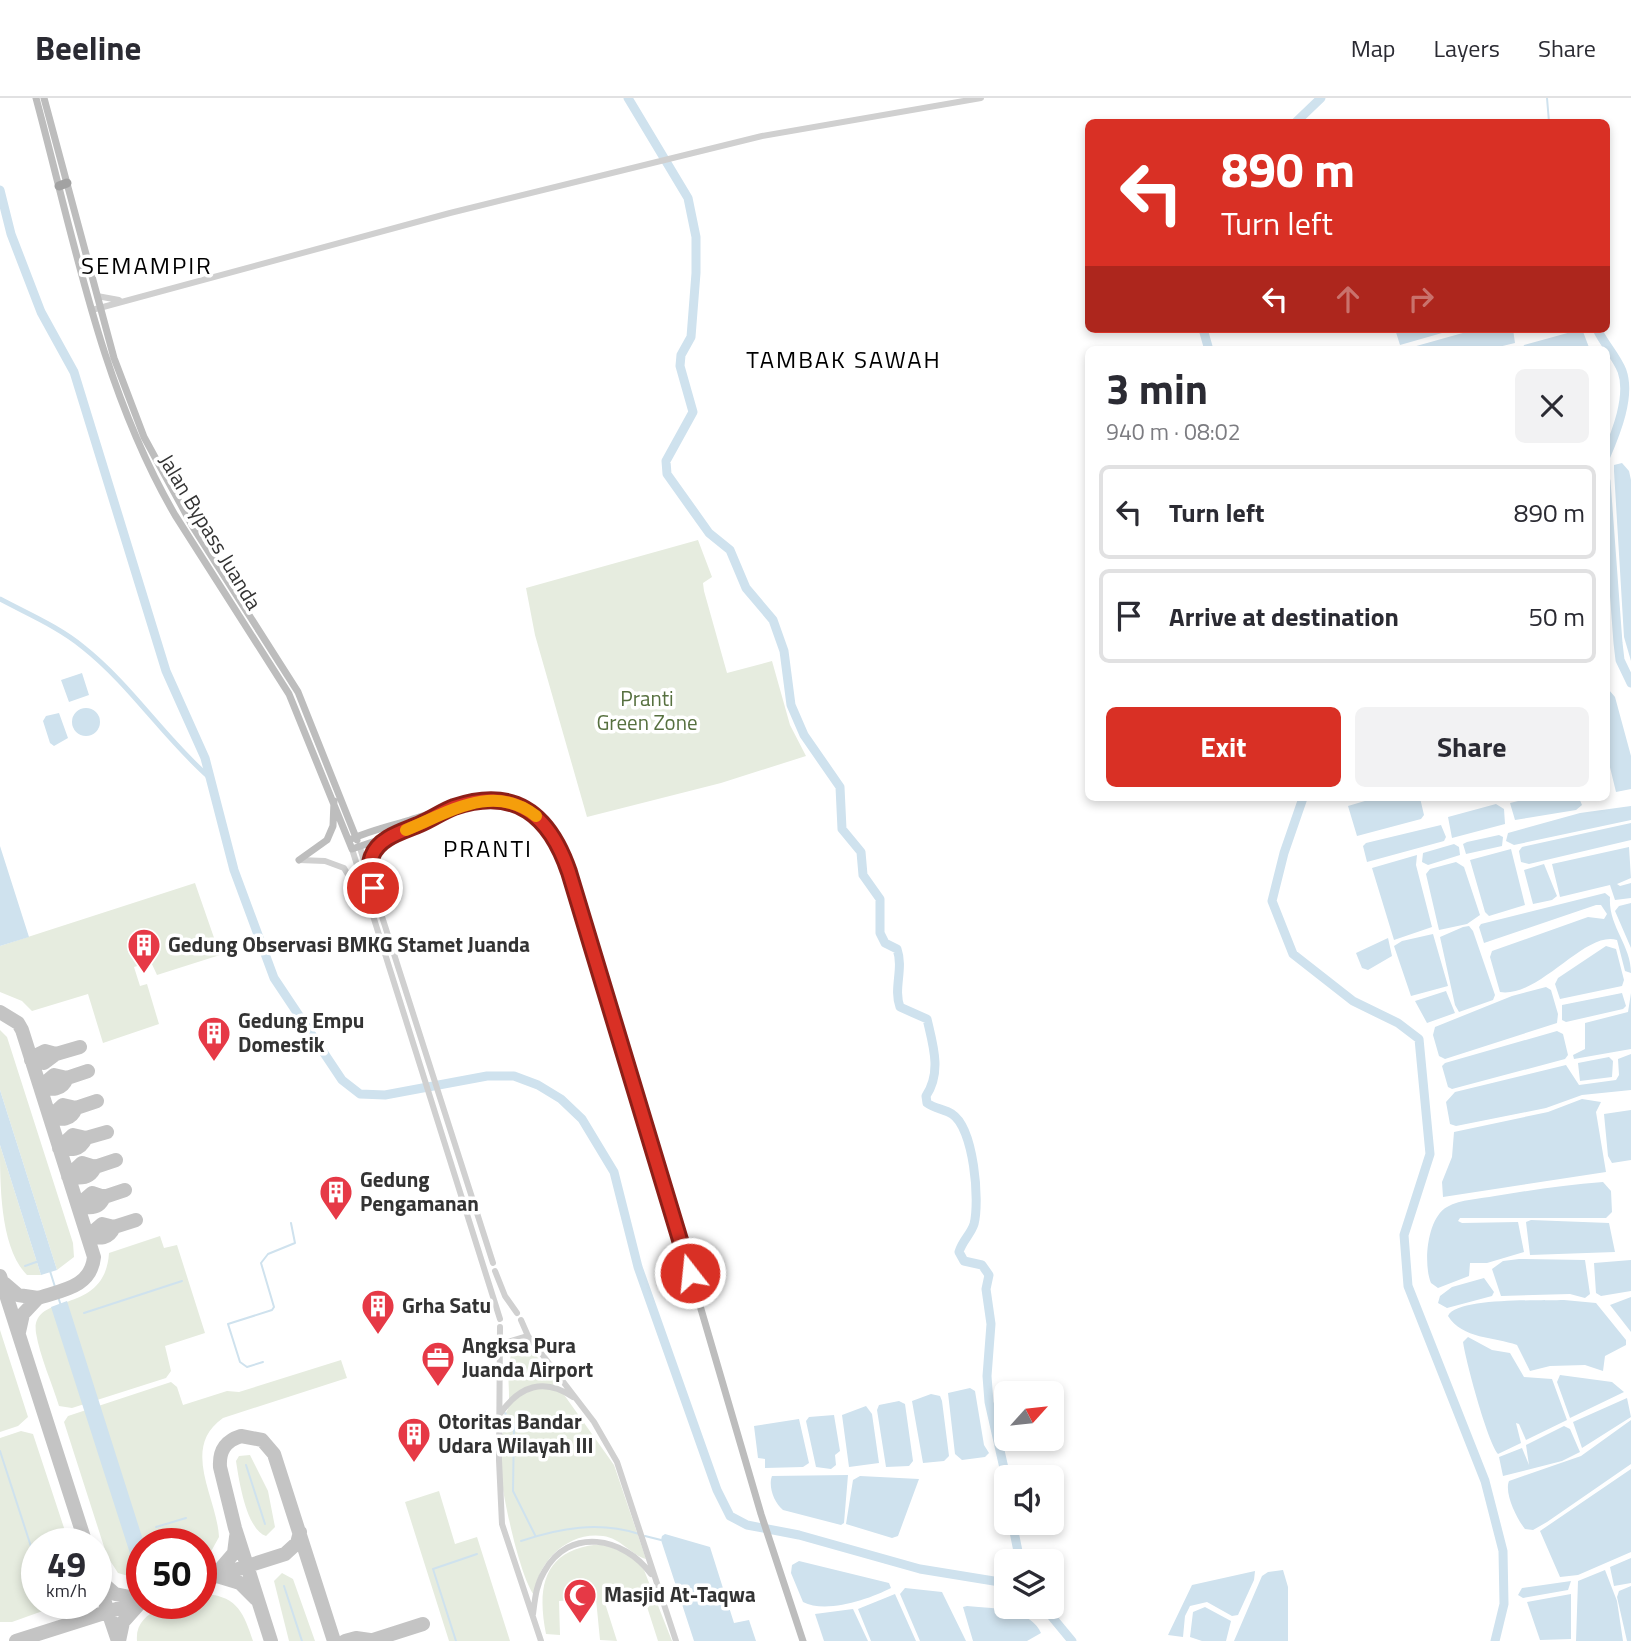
<!DOCTYPE html>
<html lang="en">
<head>
<meta charset="utf-8">
<style>
	:root { --surface:#fff; --page:#f2f2f3; --text:#2b2b33; --muted:#7c7c81; --line:#e1e1e2; --accent:#d93025 }
	body { margin:0; font-family:"Titillium Web",sans-serif; background:var(--page); color:var(--text); height:100vh; display:flex; flex-direction:column; font-size:26px; white-space:nowrap }
	* { box-sizing:border-box; margin:0 }
	p { font-size:23px; color:var(--muted) }
	.icon { flex:none; width:38px; height:38px; fill:none; stroke:currentColor; stroke-width:2; stroke-linecap:round; stroke-linejoin:round }
	.map { position:relative; flex:1; overflow:hidden }
	.details { position:absolute; left:1085px; top:248px; width:525px; height:455px; display:flex; flex-direction:column; background:var(--surface); border-radius:10px; box-shadow:0 4px 10px #0003 }
	.details>* { flex:none }
	.top-card { position:absolute; left:1085px; top:21px; width:525px; height:214px; border-radius:10px; box-shadow:0 4px 10px #0003; background:#d93025; color:#fff; overflow:hidden }
	.needle { width:46px; rotate:63deg }
	.fabs { position:absolute; left:994px; top:1283px; display:grid; gap:14px }
	.fabs a { display:grid; place-items:center; width:70px; height:70px; border-radius:10px; background:var(--surface); box-shadow:0 4px 10px #0003; font-size:35px }
	.speed { position:absolute; left:21px; top:1430px; display:flex; gap:14px; font-size:35px; font-weight:700; text-align:center }
	.speed>* { display:grid; place-content:center; width:91px; height:91px; border-radius:50%; background:var(--surface); box-shadow:0 4px 10px #0003; line-height:1 }
	.speed small { font-size:18px; font-weight:400 }
	.speed .limit { border:10px solid #d22; background:#fff; color:#111 }
	.pin { position:absolute; display:grid; place-items:center; width:60px; height:60px; color:#fff; margin:-30px; border:4px solid #fff; border-radius:50%; box-shadow:0 2px 7px #0007 }
	.me { position:absolute; width:77px; margin:-38px; rotate:344deg; stroke-linejoin:round; filter:drop-shadow(0 0 5px #0008) }
	.turn { display:flex; align-items:center; gap:24px; height:147px; padding:0 21px; font-size:32px }
	.turn .icon { width:91px; height:91px; stroke-width:2.5 }
	.turn b { display:block; font-size:49px; line-height:60px }
	.lanes { display:flex; align-items:center; height:66px; padding:0 21px; background:#0003; justify-content:center; gap:35px; direction:ltr }
	.lanes .off { opacity:.35 }
	.round { display:grid; place-items:center; flex:none; width:74px; height:74px; border-radius:10px; background:var(--page) }
	.headline { display:flex; align-items:center; justify-content:space-between; height:119px; padding:0 21px }
	h1 { font-size:42px; font-weight:700; line-height:52px }
	.cta { display:flex; gap:14px; margin-top:auto; padding:14px 21px }
	.cta a { flex:1; height:80px; border-radius:10px; background:var(--accent); color:#fff; font-size:28px; font-weight:700; line-height:80px; text-align:center }
	.cta a+a { background:var(--page); color:var(--text) }
	ul { padding:0; list-style:none }
	li { display:flex; align-items:center; gap:21px; height:94px; margin:0 14px 10px; padding:0 7px; border:4px solid var(--line); border-radius:10px }
	li div { flex:1 }
	li b { display:block; font-size:26px }
	li em { font-style:normal }
	header { display:flex; align-items:center; gap:42px; box-sizing:border-box; height:98px; padding:0 35px; background:var(--surface); border-bottom:2px solid var(--line) }
	header strong { font-size:33px }
	nav { display:flex; gap:38px; margin-inline-start:auto; font-size:24px }
	.map>svg:first-child { display:block }
</style>
</head>
<body>
<header>
<strong>Beeline</strong>
<nav><a>Map</a><a>Layers</a><a>Share</a></nav>
</header>
<div class="map">
<svg width="1631" height="1543" viewBox="0 0 1631 1543">
	<rect width="100%" height="100%" fill="#fff"/>
	<path fill="#e6ecdf" d="M698,442l14,37 -9,6 1,8 23,82 45,-12 18,64 16,31 -85,27 -134,34 -52,-182 -9,-47z
		M195,785l25,72 -63,20 -6,-13 -17,5 6,19 7,-2 12,40 -56,19 -15,-49 -56,17 -10,-10 -22,-9v-46z
		M0,932l7,7 66,206 1,14 -17,13 -57,-180z
		M0,1047l41,130h-14c-27,-27 -27,-90 -27,-130z
		M160,1138l4,12 13,-3 28,88 -40,13 6,25 -5,7 -94,30 -13,-2c-7,-23 -19,-49 -23,-73 -6,-43 69,-15 73,-80z
		M0,1232l28,87 -10,9 -18,6z
		M517,1248l16,5 81,114 32,94c-13,-3 -26,-21 -43,-23 -35,-5 -66,26 -69,59 -17,-22 -43,-145 -35,-173 2,-5 7,-8 9,-13 4,-20 -6,-48 9,-63z
		M341,1262l6,18 -124,40c-43,30 -6,79 -4,119l-11,20 -7,4v-17h-59v36l-24,-7 -11,-17 -43,-134 4,-6 103,-34 6,5 6,18 44,-14 12,1z
		M21,1333l12,3 36,109 -32,1v59h28l-53,19h-12v-184z
		M250,1357l18,36 7,36 -9,9c-20,-7 -27,-56 -30,-75l3,-5z
		M439,1393l16,53 22,-7 33,104h-61l-44,-139z
		M604,1446l29,13 11,13 28,71h-14l-17,-53 -37,12 13,41 -17,-1 -4,-41 -37,2 1,34 -14,-1c-10,-50 -1,-87 58,-90z
		M282,1475l11,6 22,62h-26l-15,-60z
		M207,1496c31,3 37,20 46,47h-116c-3,-33 40,-38 64,-38v-7z"/>
	<path fill="#cfe2ee" d="M1395,231h61l-56,16z
		M1477,231h36l2,14 -29,7h-84z
		M1582,231l8,21h-68l2,-5z
		M1622,365l7,8 2,9v181l-7,-24 -10,-166v-6z
		M82,575l7,22 -20,7 -8,-22z
		M1609,592l6,7 16,59v33l-15,3 -9,-37 -1,-64z
		M72 624a14 14 0 1 1 28 0a14 14 0 1 1-28 0Z
		M59,615l9,25 -14,8 -4,-3 -7,-22 3,-5z
		M1375,700h45l4,17 -3,4 -64,17 -9,-30z
		M1530,700h49l3,7 -6,5 -61,10 -5,-17z
		M1496,706l8,5 1,15 -53,14 -4,-21z
		M1631,708v14l-117,25 -8,-4 2,-8 72,-20z
		M1631,725v17l-102,24 -8,-2 -2,-11 3,-4z
		M1441,727l5,12 -2,4 -77,21 -4,-16 3,-3z
		M1499,737l4,2 -1,9 -36,8 -3,-10 4,-2z
		M1454,746l5,3 1,8 -32,10 -6,-3 1,-9z
		M0,748l29,91 -29,9z
		M1629,749l2,31 -14,6 3,2 11,-3v15l-16,2 -5,-15 -50,12 -8,-33z
		M1511,751l14,56 -36,11 -4,-4 -15,-52z
		M1417,757l-1,10 16,62 -38,13 -22,-72z
		M1456,764l8,5 16,48 -13,9 -28,6 -13,-56 4,-5z
		M1544,766l13,32 -5,4 -19,4 -9,-34z
		M1605,795l5,4c-2,29 21,48 21,76l-6,-2 -8,-31c-32,-10 -77,58 -117,52l-10,-35 2,-6 96,-34 16,2 3,-5 -6,-9h-5l-112,38 -5,-16 2,-3z
		M1631,805v45l-16,-37 4,-5z
		M1463,829l6,-1 4,5 22,64 -2,5 -34,12 -4,-7 -15,-68z
		M1433,836l15,52 -37,10 -17,-50 8,-5z
		M1388,840l4,18 -24,14 -6,-2 -6,-15z
		M1606,848l10,3 8,31 -2,6 -62,13 -5,-15 3,-6z
		M1546,889l5,3 7,24 -1,9 -112,36 -6,-3 -6,-21 2,-8 77,-31z
		M1446,893l9,22 -28,10 -12,-22z
		M1622,895l4,13 -3,3 -57,13 -4,-2v-15z
		M1631,895v56l-57,10 -1,-4 12,-6v-26l43,-11z
		M1557,933l6,3 5,21 -3,4 -113,30 -4,-2 -6,-21 3,-3z
		M1631,956v36l-49,5 -36,13 -90,18 -6,-2 -4,-22 9,-10 111,-27 13,20 37,-5 3,-5 -1,-16z
		M1609,959l4,4 -1,16 -32,4 -2,-18z
		M0,992l57,180 -16,5 -41,-130z
		M1582,1001l19,3 -5,10 10,60 -163,25 -1,-15 10,-25 2,-25 94,-20z
		M1631,1012v50l-19,3 -4,-7 -4,-42z
		M1603,1084l8,9 1,21 -6,6h-146l-2,3 4,2 56,-1 6,30 -37,11h-17l-1,13 -31,12 -7,-5c-8,-19 -4,-65 16,-76 14,-8 33,-8 48,-11 36,-6 71,-11 108,-14z
		M1531,1122l78,3 6,29 -85,3 -4,-33z
		M1519,1161l66,1 5,34 -5,4 -15,-4 -69,2 -9,-27 11,-8z
		M1631,1162v31l-30,5 -5,-3 -2,-30z
		M1484,1180l10,14 -2,4 -45,12 -9,-5 2,-7 12,-9z
		M1631,1199v35l-21,-27z
		M1564,1202l32,3 30,37v5l-21,11 -2,15 -18,-6 -35,1 -20,5 -13,-26c-22,-8 -55,-6 -69,-29 9,-19 94,-15 116,-16z
		M67,1203l77,242 -2,1v30l-8,-8 -83,-259z
		M1468,1239l24,13 18,3 14,24 28,2 15,41 -41,20 -7,-16 -3,-1 5,20 -23,11c-11,-14 -32,-92 -35,-112z
		M1560,1277l52,7 12,10 -54,26 -13,-36z
		M970,1290l5,3 9,54 5,8 -4,4 -23,3 -7,-6 -7,-61z
		M931,1296l9,2 2,5 7,55 -5,5 -21,2 -11,-62z
		M1627,1300l4,19 -49,31 -9,-26z
		M899,1303l6,3 8,57 -4,5 -23,1 -9,-57 2,-5z
		M866,1308l6,8 7,49 -30,4 -7,-52z
		M834,1317l6,36 -5,4 1,10 -5,4 -15,-2 -10,-46 3,-4z
		M799,1321l10,44 -6,4 -38,1v-9l-7,-1 -4,-32z
		M1631,1322v44l-84,58 -14,8 -8,-1c-8,-10 -21,-36 -16,-48l72,-25z
		M1564,1328l6,3 10,23 -18,9 -59,15 -4,-19 23,-9 7,17 -3,-20z
		M1631,1371v83l-53,23 -18,2 -20,-46z
		M848,1377l-4,48 -3,2 -58,-15c-9,-7 -15,-24 -11,-34z
		M860,1378l59,3 -21,57 -6,2 -46,-14 7,-44z
		M665,1436l45,13 24,76 15,-3 7,21h-62l-33,-101 1,-4z
		M1631,1460v25l-17,3 -4,-19z
		M799,1463l90,22 2,5c-21,11 -65,26 -88,14l-12,-29 1,-8z
		M1283,1472l5,17v54h-54l28,-65 6,-4z
		M1605,1472l12,31 6,40h-47l2,-60z
		M1255,1473l-1,9 -16,35 -6,1 -25,-14 -17,4 -5,10 -2,21 -15,-2 24,-50z
		M1571,1483l-3,9 -45,8 -5,-3 4,-7z
		M1631,1488v55h-4l-10,-44 2,-6z
		M905,1490l37,4 24,49h-46l-20,-47z
		M895,1496l21,47h-45l-13,-32z
		M1571,1496v45l-31,1 -13,-38z
		M967,1508c23,2 63,2 74,27l-14,8h-54l-10,-34z
		M1205,1509l26,14 -5,20h-24l-12,-4 3,-25z
		M853,1511l15,32h-44l-9,-27z"/>
	<g fill="none" stroke-linecap="round" stroke-linejoin="round">
		<path stroke="#cfe2ee" stroke-width="2" d="M1547,0l2,24
			M25,1168l14,-5
			M50,1173l11,35
			M84,1215l98,-32
			M263,1264l-16,5 -7,-5 -12,-38 44,-14 2,-3 -13,-44 7,-9 27,-11 -4,-20
			M505,1315l9,12 -1,66 22,44
			M452,1330l33,-16
			M0,1353l37,114
			M246,1367l19,59
			M156,1429l30,-9
			M645,1438l16,4
			M521,1443c39,-13 78,-20 118,-7
			M284,1488l18,55
			M456,1543l-23,-72 44,-15"/>
		<path stroke="#cfe2ee" stroke-width="5" d="M0,501c28,15 59,28 83,48 48,38 81,91 127,131"/>
		<path stroke="#cfe2ee" stroke-width="9" d="M628,0l60,100 8,39v36l-5,64 -10,18 -1,11 13,46 -27,49 1,13 42,59 21,17 16,38 27,32 11,31 7,54 13,30 36,52 2,42 19,23 2,23 17,24v34l5,10 12,6c7,20 -4,39 3,58l27,12c6,26 15,53 -1,77l1,7c8,6 18,6 25,11 22,14 28,87 22,110 -3,10 -12,17 -15,28l5,9 18,4 7,10 -3,14 5,35 -4,52 2,26 17,75
			M1296,24l25,-24
			M0,92l11,44 30,78 33,60 92,299 39,87 29,112 40,108 68,102 18,14 25,1 102,-19h27l24,9 23,14 21,20 32,53 24,95 79,223 13,26 17,9 52,10 121,34 86,14
			M1203,231l6,21
			M1597,231c7,15 19,27 25,42 9,25 -6,62 -16,85
			M1606,383l12,162 2,17 11,23
			M1303,700l-19,55 -12,48 21,53 60,47 45,22 21,16 11,115 -26,81 4,51 77,195 18,70 1,53 -9,37
			M1012,1424l8,39
			M1043,1508l29,35"/>
		<path stroke="#c4c4c4" stroke-width="14" d="M0,914l18,11 4,7 72,227c-3,30 -31,33 -56,41
			M31,960l14,-7 11,3
			M31,962l13,3 12,-9 24,-7
			M67,980l-13,-3 -14,12c12,3 22,4 27,-9l21,-7
			M76,1010l-13,-3 -13,12c12,3 21,4 26,-9l21,-7
			M86,1040l-13,-3 -14,13c12,2 21,3 27,-10l21,-6
			M95,1069l-13,-4 -14,13c12,3 22,3 27,-9l21,-7
			M104,1099l-12,-4 -14,12c12,4 21,4 26,-8l21,-7
			M114,1129l-12,-3 -14,12c12,3 21,3 26,-9l22,-7
			M0,1178l86,268
			M4,1185l14,12 20,3 -15,16 -4,18
			M215,1477l19,-22 2,-16
			M96,1478l22,65
			M217,1478l23,7 16,16
			M98,1481l17,15 25,5
			M201,1483l84,-27 12,-11 3,-11
			M16,1543l126,-40
			M119,1543l4,-19 16,-18
			M271,1543l-36,-113 -15,-61c-1,-16 5,-26 21,-31l21,4 12,14 60,187
			M345,1543l11,-3 14,2
			M370,1543l53,-17"/>
		<path stroke="#d0d0d0" stroke-width="6" d="M97,198l22,4
			M92,212l358,-97 312,-77 219,-38
			M360,750l133,415
			M352,751l148,470
			M299,762l26,1 19,7 19,32
			M495,1173l10,25 12,17
			M521,1222l7,16 66,86 23,40 59,179
			M500,1229l-1,133 3,64 39,117
			M501,1246l27,-8
			M500,1316c19,-28 44,-37 73,-17
			M533,1516c2,-15 3,-29 11,-42 25,-46 80,-35 107,2"/>
		<path stroke="#bdbdbd" stroke-width="7" d="M36,0c38,141 65,290 139,417l114,179 63,155 38,-13 55,-24
			M44,0l70,260 30,79 49,90 105,165 59,148
			M349,742c19,-9 41,-14 61,-20 55,-17 108,-38 146,18l80,249 125,427 42,127
			M299,762l28,-20 6,-14 1,-25
			M373,790l-1,-33 14,-16"/>
		<path stroke="#a2a2a2" stroke-width="9" d="M59,88l8,-3"/>
	</g>
	<g fill="none" stroke-linecap="round" stroke-linejoin="round">
		<defs>
			<path id="route" d="M373,790c-2,-10 -5,-23 -1,-32 7,-19 32,-25 48,-32 12,-5 23,-13 34,-17 62,-21 96,9 115,65l121,401"/>
		</defs>
		<use href="#route" stroke="#8d1f18" stroke-width="18"/>
		<use href="#route" stroke="#d93025" stroke-width="12"/>
		<path stroke="#f59e0b" stroke-width="12" d="M406,732c42,-17 87,-48 130,-14"/>
	</g>
	<defs>
		<symbol id="building-pin" viewBox="-11 -11 22 30"><path d="M0 17L-7.5 6A9.5 9.5 0 1 1 7.5 6Z" fill="#e63946" stroke="#fff"/><path d="M-4-6H4V6H1V3H-1V6H-4ZM-2.5-4.3h1.7v1.8h-1.7ZM.8-4.3h1.7v1.8H.8ZM-2.5-1h1.7V.8h-1.7ZM.8-1h1.7V.8H.8Z" fill="#fff"/></symbol>
		<symbol id="office-pin" viewBox="-11 -11 22 30"><path d="M0 17L-7.5 6A9.5 9.5 0 1 1 7.5 6Z" fill="#e63946" stroke="#fff"/><path d="M-6-3h4V-5.5h4V-3h4V5H-6ZM-1-4.5V-3h2v-1.5ZM-6 0V1H6V0Z" fill="#fff"/></symbol>
		<symbol id="mosque-pin" viewBox="-11 -11 22 30"><path d="M0 17L-7.5 6A9.5 9.5 0 1 1 7.5 6Z" fill="#e63946" stroke="#fff"/><path d="M3.5-4.9A6 6 0 1 0 3.5 4.9A5 5 0 1 1 3.5-4.9Z" fill="#fff"/></symbol>
	</defs>
	<g fill-rule="evenodd">
		<use href="#building-pin" x="125" y="828" width="38" height="52"/>
		<use href="#building-pin" x="195" y="916" width="38" height="52"/>
		<use href="#building-pin" x="317" y="1075" width="38" height="52"/>
		<use href="#building-pin" x="359" y="1189" width="38" height="52"/>
		<use href="#office-pin" x="419" y="1241" width="38" height="52"/>
		<use href="#building-pin" x="395" y="1317" width="38" height="52"/>
		<use href="#mosque-pin" x="561" y="1478" width="38" height="52"/>
	</g>
	<g text-anchor="middle" stroke-width="7" stroke-linejoin="round" paint-order="stroke">
		<g font-size="21" fill="#333" stroke="#fff">
			<text transform="translate(210 434) rotate(59)" y="7">Jalan Bypass Juanda</text>
		</g>
		<g font-size="21" fill="#56703f" stroke="#fff">
			<text x="647" y="608">Pranti<tspan x="647" dy="24">Green Zone</tspan></text>
		</g>
		<g font-size="21" font-weight="bold" fill="#333" stroke="#fff" text-anchor="start">
			<text x="168" y="854">Gedung Observasi BMKG Stamet Juanda</text>
			<text x="238" y="930">Gedung Empu<tspan x="238" dy="24">Domestik</tspan></text>
			<text x="360" y="1089">Gedung<tspan x="360" dy="24">Pengamanan</tspan></text>
			<text x="402" y="1215">Grha Satu</text>
			<text x="462" y="1255">Angksa Pura<tspan x="462" dy="24">Juanda Airport</tspan></text>
			<text x="438" y="1331">Otoritas Bandar<tspan x="438" dy="24">Udara Wilayah III</tspan></text>
			<text x="604" y="1504">Masjid At-Taqwa</text>
		</g>
		<g font-size="24" letter-spacing="2" fill="#000" stroke="#fff">
			<text x="147" y="176">SEMAMPIR</text>
			<text x="844" y="270">TAMBAK SAWAH</text>
			<text x="488" y="759">PRANTI</text>
		</g>
	</g>
</svg>
<div class="fabs">
<a><svg class="needle" viewBox="-14 -14 28 28"><path d="M0-13l5 13h-10z" fill="#e53935"/><path d="M0 13l5-13h-10z" fill="#7c7c81"/></svg></a>
<a><svg class="icon" aria-label="sound" viewBox="0 0 24 24"><path d="M4 9h4l5-4v14l-5-4H4zM17 9q2 3 0 6"/></svg></a>
<a><svg class="icon" aria-label="layers" viewBox="0 0 24 24"><path d="M12 4l9 5-9 5-9-5zM3 14l9 5 9-5"/></svg></a>
</div>
<div class="speed"><div>49<small>km/h</small></div><div class="limit">50</div></div>
<div class="pin" style="left:373px;top:790px;background:#d93025"><svg class="icon" aria-label="arrive" viewBox="0 0 24 24"><path d="M6 21V4h12l-3 4 3 4H6"/></svg></div>
<svg class="me" style="left:690px;top:1175px" viewBox="-20 -20 40 40"><circle r="17" fill="#d93025" stroke="#fff" stroke-width="3"/><path d="M0-11L8 9 0 5-8 9z" fill="#fff"/></svg>
<div class="top-card">
<div class="turn"><svg class="icon" aria-label="left" viewBox="0 0 24 24"><path d="M17 20v-9H6M10 6l-5 5 5 5"/></svg><div><b>890 m</b>Turn left</div></div>
<div class="lanes"><svg class="icon" aria-label="left" viewBox="0 0 24 24"><path d="M17 20v-9H6M10 6l-5 5 5 5"/></svg><svg class="icon off" aria-label="ahead" viewBox="0 0 24 24"><path d="M12 20V5M6 11l6-6 6 6"/></svg><svg class="icon off" aria-label="right" viewBox="0 0 24 24"><path d="M7 20v-9h11M14 6l5 5-5 5"/></svg></div>
</div>
<section class="details">
<div class="headline"><div><h1>3 min</h1><p>940 m · 08:02</p></div><a class="round"><svg class="icon" aria-label="close" viewBox="0 0 24 24"><path d="M6 6l12 12M18 6L6 18"/></svg></a></div>
<ul>
<li><svg class="icon" aria-label="left" viewBox="0 0 24 24"><path d="M17 20v-9H6M10 6l-5 5 5 5"/></svg><div><b>Turn left</b></div><em>890 m</em></li>
<li><svg class="icon" aria-label="arrive" viewBox="0 0 24 24"><path d="M6 21V4h12l-3 4 3 4H6"/></svg><div><b>Arrive at destination</b></div><em>50 m</em></li>
</ul>
<div class="cta"><a>Exit</a><a>Share</a></div>
</section>
</div>
</body>
</html>
